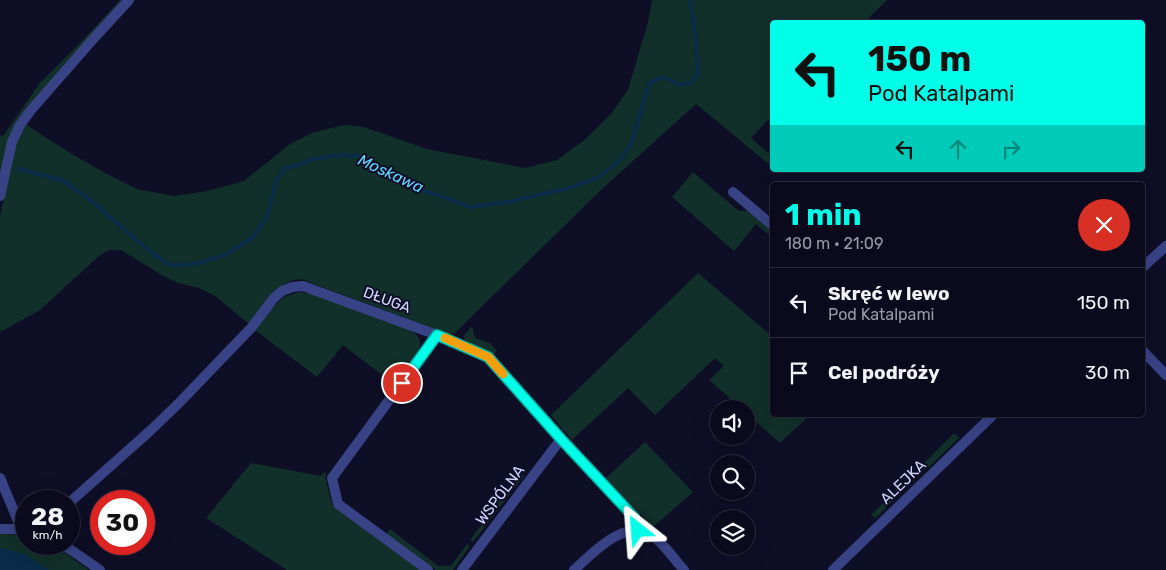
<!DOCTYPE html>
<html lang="pl">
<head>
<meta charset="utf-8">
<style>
	:root { --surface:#0a0a1c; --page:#131325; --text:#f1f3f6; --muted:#999aa3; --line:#2a2b3b; --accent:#00fee8 }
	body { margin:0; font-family:Rubik,sans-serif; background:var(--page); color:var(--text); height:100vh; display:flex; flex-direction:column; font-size:19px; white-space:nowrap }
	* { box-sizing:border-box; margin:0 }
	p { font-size:16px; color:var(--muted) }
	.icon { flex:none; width:28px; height:28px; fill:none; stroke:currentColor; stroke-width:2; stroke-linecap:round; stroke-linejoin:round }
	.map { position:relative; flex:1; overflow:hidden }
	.panel { position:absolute; left:770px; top:182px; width:375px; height:235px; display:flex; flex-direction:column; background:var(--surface); border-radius:5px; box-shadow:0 5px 20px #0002,0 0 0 1px var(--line) }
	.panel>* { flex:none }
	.banner { position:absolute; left:770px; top:20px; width:375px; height:152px; border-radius:5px; box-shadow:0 5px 20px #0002,0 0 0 1px var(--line); background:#00fee8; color:#111; overflow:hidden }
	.buttons { position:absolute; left:710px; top:400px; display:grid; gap:10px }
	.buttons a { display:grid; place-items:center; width:45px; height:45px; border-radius:50%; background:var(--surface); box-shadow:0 5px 20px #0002,0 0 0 1px var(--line); font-size:25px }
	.speed { position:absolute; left:15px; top:490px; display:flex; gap:10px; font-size:25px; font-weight:700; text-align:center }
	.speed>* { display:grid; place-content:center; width:65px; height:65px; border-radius:50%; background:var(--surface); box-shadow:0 5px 20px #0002,0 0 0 1px var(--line); line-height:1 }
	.speed small { font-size:12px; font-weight:400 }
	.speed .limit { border:8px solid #d22; background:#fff; color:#111 }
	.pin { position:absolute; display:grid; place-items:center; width:42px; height:42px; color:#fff; margin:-21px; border:2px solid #fff; border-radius:50%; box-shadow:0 1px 5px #0007 }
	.me { position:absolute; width:55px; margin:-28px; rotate:332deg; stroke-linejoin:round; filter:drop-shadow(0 0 4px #0008) }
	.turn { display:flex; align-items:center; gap:18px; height:105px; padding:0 15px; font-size:22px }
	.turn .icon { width:65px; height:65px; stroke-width:2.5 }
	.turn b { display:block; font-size:35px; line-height:42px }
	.lanes { display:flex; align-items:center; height:48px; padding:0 15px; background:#0003; justify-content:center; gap:25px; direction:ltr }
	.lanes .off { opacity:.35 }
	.round { display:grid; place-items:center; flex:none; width:52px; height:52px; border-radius:26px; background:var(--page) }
	.overview { display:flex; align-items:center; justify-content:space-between; height:85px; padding:0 15px }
	h1 { font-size:30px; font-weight:700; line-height:38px; color:var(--accent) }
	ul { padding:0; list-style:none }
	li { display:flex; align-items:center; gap:15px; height:70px; padding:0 15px; border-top:1px solid var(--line) }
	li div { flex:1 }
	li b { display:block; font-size:19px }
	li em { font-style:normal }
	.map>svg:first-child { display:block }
</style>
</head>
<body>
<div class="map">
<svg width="1166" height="570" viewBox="0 0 1166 570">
	<rect width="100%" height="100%" fill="#0e0e26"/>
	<path fill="#113029" d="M120,0h5l-98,110 -27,72v-47l3,1 37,-53 43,-43z
		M652,0h235l-22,22h-93v94l-21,22 21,18v11l-76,-63 -94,85 -145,142 -6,4 -150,-56c-25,1 -38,27 -52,45l-34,-28 -16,-8 -21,-5 -15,-7 -42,-26h-12l-9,5 -60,55 -40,22v-116l16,-74 9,-18 45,29 39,22 28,14 37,7 33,-5 37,-10 46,-37 24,-12 31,-7 19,2 63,22 98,19 32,-8 30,-22 23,-23 18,-25 20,-68z
		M693,172l46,39h9l24,20v6l-16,-13 -22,27 -62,-54z
		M698,273l74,63v79h38l-30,28 -34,-30v-4h-4l-33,-29 15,-14 -9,-8 -60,57 -27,-27 -56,52 -21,-25z
		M299,292l12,2 98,35c19,12 10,22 0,36 -5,7 -9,14 -14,20l-52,-40 -26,32 -62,-47 13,-18 16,-15z
		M472,326l3,12 15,5 7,8 -5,4 -27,-15 -1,-5z
		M954,433l5,5 -31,30 -5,-4z
		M645,442l48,50 -40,35 -47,-49z
		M251,463l70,13 3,-4 3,2 -2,2 7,29 89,65h-134l-81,-52z
		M520,473l4,3 -51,66 -3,-2z
		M908,479l3,3 -35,36 -5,-3z
		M390,529l48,37h13l16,-22 3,2 -17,24h-17l-50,-36z
		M0,534l26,1v9h23l12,6 28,20h-89z"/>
	<path fill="#0a2c48" d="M0,548h3l24,7 22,15h-49z"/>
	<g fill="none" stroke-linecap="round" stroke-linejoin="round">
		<path stroke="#0a2c48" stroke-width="4" d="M19,169l43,11 25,17 61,53 22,15 25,-1 30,-9 27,-17 15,-21 9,-36 7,-12 16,-4 13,-6 30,-4 19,1 23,18 19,9 68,24 37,-5 61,-14 28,-10 23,-18 12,-18 17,-59 13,-6 20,8 9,-2 7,-10 -2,-34 -6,-39"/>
		<path stroke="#384386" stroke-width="10" d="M733,192l39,33
			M0,196l12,-54 8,-17 11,-15 64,-73 34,-37
			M1142,268l24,-22
			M1142,350l24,25
			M0,478l21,50
			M69,503l82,-73 28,-27 73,-76 21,-28 9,-8 10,-4 11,-1 134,49 51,22 73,82 73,78 4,13
			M0,529h25
			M61,544l13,8 26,18
			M428,570l-90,-66 -6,-26 105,-143
			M462,570l99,-131
			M574,570c19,-17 51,-53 79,-34 12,9 21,23 31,34
			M833,570l160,-155"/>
	</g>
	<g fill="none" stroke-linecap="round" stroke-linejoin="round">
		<defs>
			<path id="route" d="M402,383l35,-48 51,22 73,82 73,78 4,13"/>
		</defs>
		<use href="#route" stroke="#00a597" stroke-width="12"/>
		<use href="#route" stroke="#00fee8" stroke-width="9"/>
		<path stroke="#f59e0b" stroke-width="9" d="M445,338l43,19 15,17"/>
	</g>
	<g text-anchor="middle" stroke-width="4" stroke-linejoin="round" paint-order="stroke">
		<g font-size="15" fill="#d3d6ff" stroke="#0e0e26">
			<text transform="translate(387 300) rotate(20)" y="5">DŁUGA</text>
			<text transform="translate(903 482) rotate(-44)" y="5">ALEJKA</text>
			<text transform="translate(500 495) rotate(-53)" y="5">WSPÓLNA</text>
		</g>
		<g font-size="16" font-style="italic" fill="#61d3ff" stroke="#0e0e26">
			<text transform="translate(391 173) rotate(25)" y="6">Moskawa</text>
		</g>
	</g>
</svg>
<div class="buttons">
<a><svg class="icon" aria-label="sound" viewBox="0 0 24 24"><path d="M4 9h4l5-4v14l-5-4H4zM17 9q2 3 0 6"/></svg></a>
<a><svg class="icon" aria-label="search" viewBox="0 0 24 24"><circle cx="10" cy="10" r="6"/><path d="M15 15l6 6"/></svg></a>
<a><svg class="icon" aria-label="layers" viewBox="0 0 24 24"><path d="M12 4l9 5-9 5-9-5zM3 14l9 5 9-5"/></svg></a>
</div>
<div class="speed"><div>28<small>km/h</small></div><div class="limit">30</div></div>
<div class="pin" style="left:402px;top:383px;background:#d93025"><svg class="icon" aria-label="arrive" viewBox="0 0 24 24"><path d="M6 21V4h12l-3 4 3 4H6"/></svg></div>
<svg class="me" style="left:638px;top:530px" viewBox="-20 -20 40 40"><path d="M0-17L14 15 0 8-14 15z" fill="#00fee8" stroke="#fff" stroke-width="4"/></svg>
<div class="banner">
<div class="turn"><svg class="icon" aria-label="left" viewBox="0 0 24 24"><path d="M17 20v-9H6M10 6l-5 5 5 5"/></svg><div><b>150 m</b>Pod Katalpami</div></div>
<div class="lanes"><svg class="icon" aria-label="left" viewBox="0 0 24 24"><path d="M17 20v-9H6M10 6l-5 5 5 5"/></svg><svg class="icon off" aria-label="ahead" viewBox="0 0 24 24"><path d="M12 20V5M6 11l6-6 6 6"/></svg><svg class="icon off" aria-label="right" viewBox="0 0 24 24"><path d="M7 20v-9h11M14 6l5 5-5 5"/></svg></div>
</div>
<section class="panel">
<div class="overview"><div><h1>1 min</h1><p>180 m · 21:09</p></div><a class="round" style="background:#d93025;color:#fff"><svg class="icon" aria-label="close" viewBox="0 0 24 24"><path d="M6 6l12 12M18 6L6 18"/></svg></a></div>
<ul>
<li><svg class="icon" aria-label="left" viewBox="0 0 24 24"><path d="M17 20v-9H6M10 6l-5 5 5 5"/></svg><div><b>Skręć w lewo</b><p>Pod Katalpami</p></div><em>150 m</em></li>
<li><svg class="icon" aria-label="arrive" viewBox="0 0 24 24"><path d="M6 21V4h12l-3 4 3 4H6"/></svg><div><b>Cel podróży</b></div><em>30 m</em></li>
</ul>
</section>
</div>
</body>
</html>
